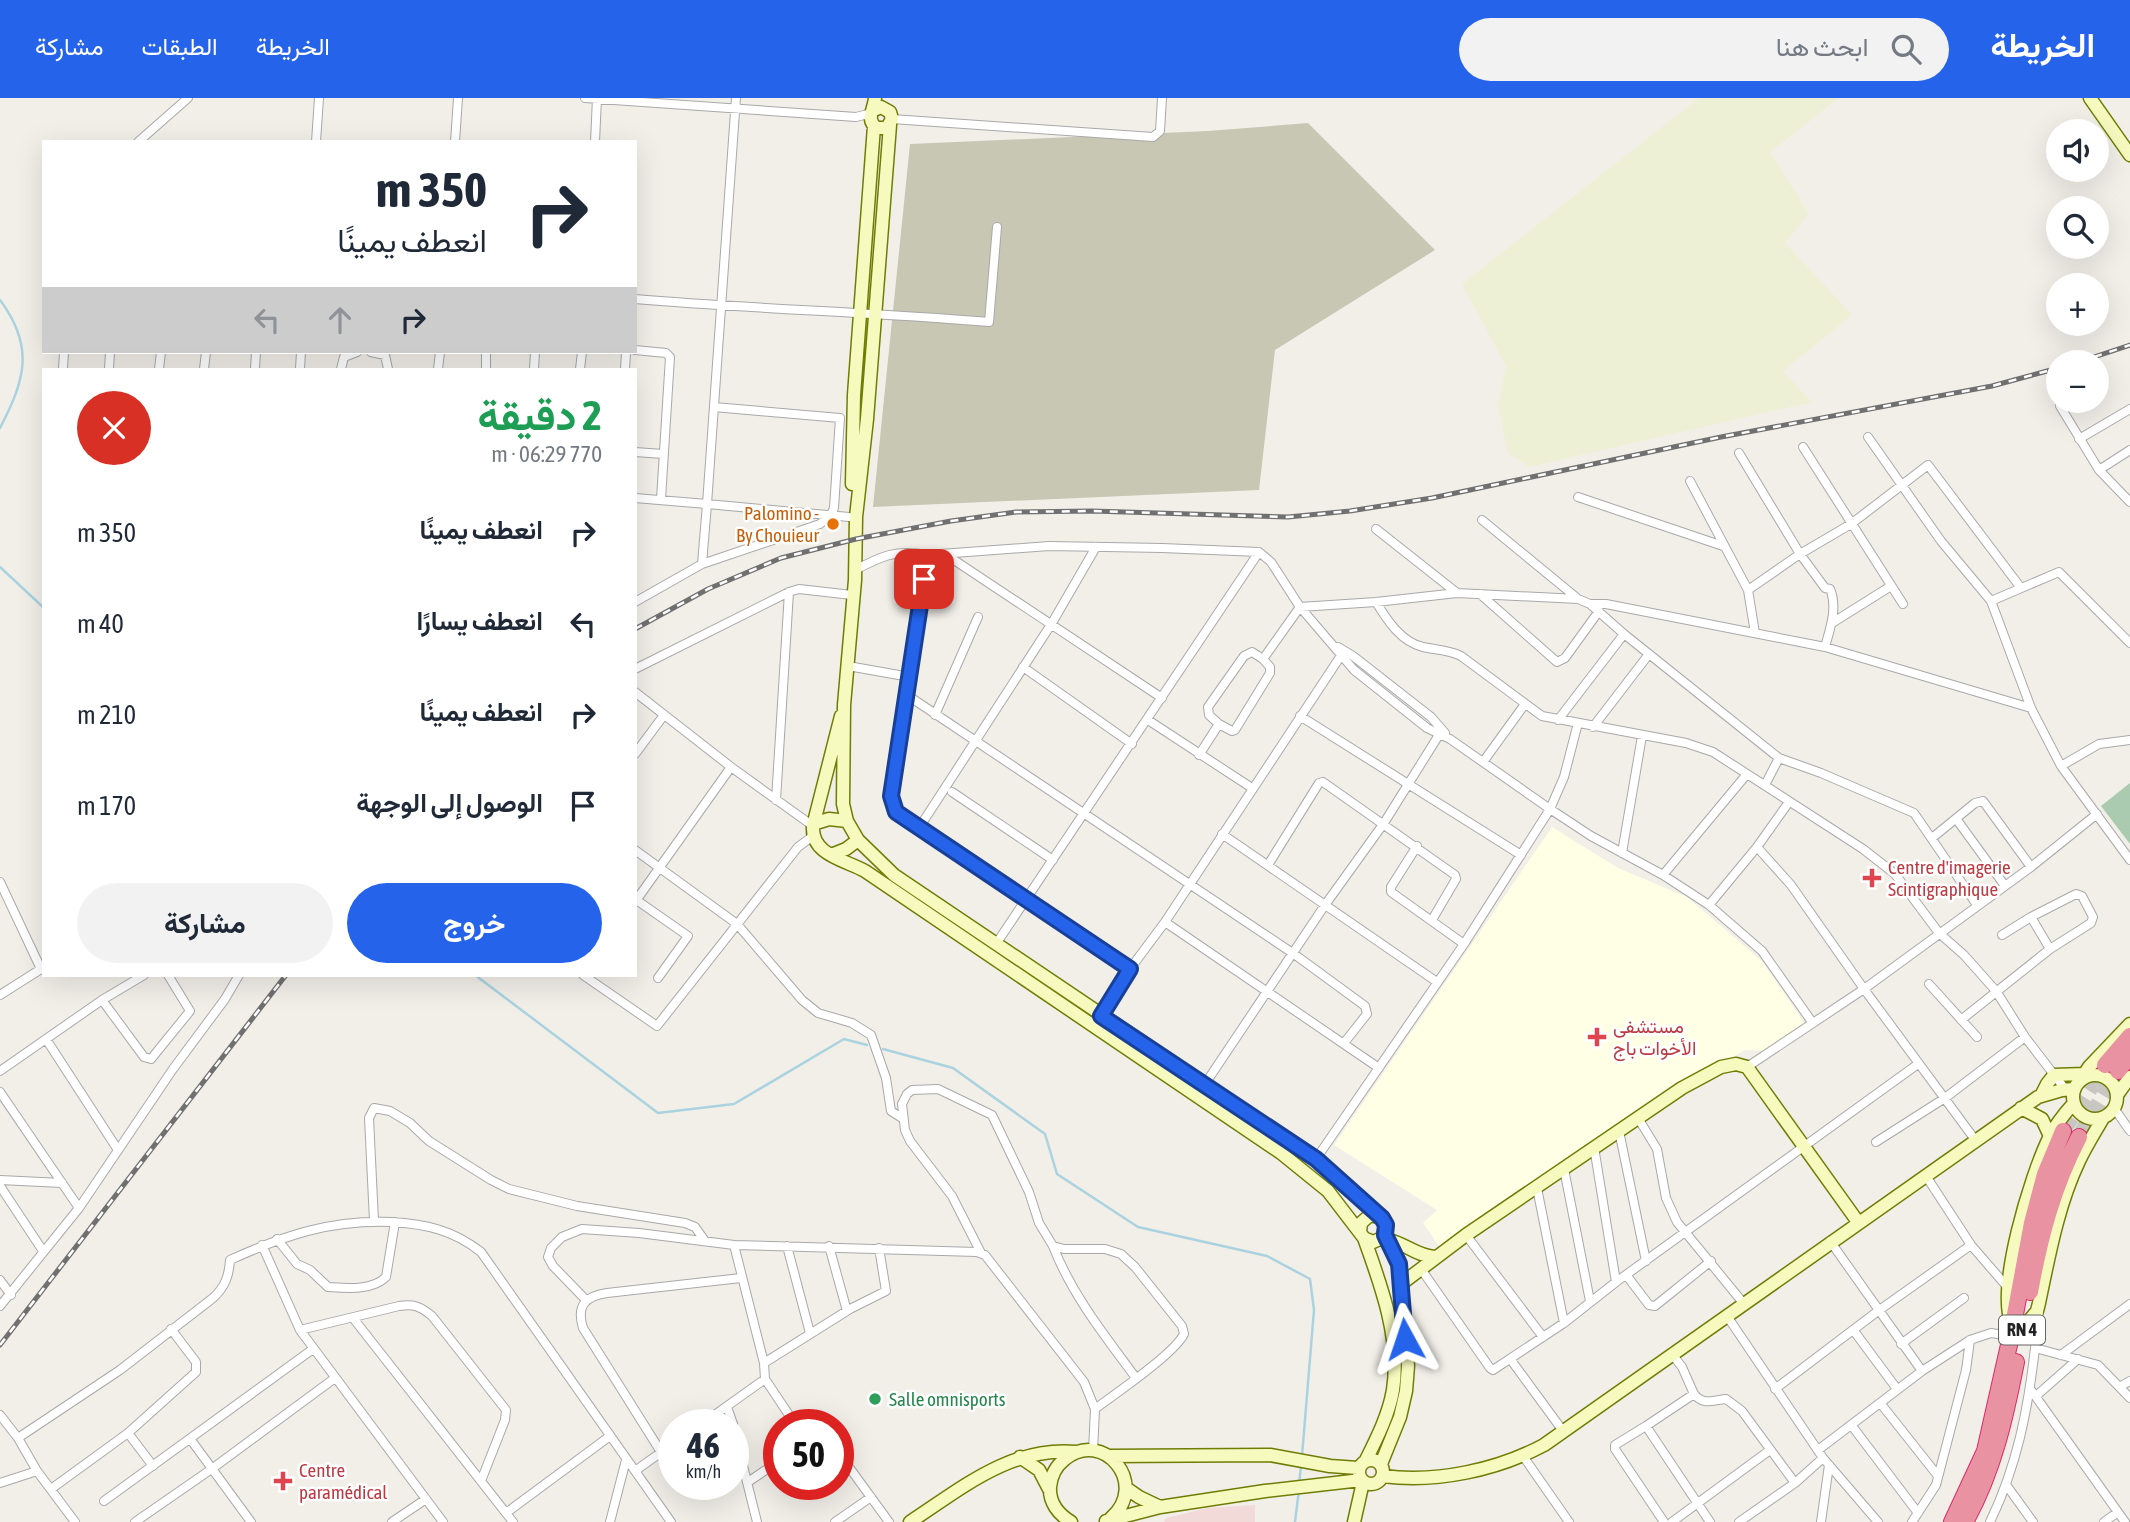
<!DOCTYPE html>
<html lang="ar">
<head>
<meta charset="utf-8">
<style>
	:root { --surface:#fff; --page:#f2f2f3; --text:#1f2937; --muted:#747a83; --accent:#2563eb }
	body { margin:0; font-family:"Asap Condensed",Vazirmatn,sans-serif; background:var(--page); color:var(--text); direction:rtl; height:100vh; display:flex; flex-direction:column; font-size:26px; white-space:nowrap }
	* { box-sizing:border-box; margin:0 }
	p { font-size:23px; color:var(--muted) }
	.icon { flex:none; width:38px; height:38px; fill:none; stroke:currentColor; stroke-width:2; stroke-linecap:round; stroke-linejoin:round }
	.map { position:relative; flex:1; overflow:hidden; direction:ltr }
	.panel { position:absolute; left:42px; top:270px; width:595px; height:609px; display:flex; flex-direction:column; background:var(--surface); border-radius:0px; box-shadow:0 7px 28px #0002; direction:rtl }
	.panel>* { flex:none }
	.top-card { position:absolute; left:42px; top:42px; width:595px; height:214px; border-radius:0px; box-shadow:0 7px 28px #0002; direction:rtl; background:#fff; color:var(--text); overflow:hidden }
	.tools { position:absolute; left:2046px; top:21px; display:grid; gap:14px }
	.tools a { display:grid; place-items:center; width:63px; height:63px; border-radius:50%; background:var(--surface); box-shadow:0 7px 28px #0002; font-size:35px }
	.speed { position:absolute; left:658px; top:1311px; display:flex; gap:14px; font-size:35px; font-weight:700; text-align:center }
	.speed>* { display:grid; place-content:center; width:91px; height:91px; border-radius:50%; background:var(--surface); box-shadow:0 7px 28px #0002; line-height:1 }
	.speed small { font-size:18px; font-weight:400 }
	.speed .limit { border:10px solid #d22; background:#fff; color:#111 }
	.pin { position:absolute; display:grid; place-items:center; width:60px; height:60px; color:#fff; margin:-30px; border-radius:14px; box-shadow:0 4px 10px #0006 }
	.me { position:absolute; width:77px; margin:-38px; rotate:355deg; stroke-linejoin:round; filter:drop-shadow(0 0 5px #0008) }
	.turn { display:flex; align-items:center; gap:24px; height:147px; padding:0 35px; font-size:32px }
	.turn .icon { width:91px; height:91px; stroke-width:2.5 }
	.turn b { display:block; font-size:49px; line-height:60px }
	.lanes { display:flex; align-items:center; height:66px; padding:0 35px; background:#0003; justify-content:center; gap:35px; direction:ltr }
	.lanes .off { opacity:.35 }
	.round { display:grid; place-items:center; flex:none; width:74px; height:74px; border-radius:37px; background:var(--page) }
	.summary { display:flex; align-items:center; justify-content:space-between; height:119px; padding:0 35px }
	h1 { font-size:42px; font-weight:700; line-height:52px; color:#1e9e55 }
	.button { display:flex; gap:14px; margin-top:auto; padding:14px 35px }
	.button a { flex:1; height:80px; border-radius:42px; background:var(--accent); color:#fff; font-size:28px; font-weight:700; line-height:80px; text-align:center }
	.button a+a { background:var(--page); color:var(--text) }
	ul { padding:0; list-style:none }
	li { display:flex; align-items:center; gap:21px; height:91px; padding:0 35px }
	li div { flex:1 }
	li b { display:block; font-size:26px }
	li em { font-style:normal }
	header { display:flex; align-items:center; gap:42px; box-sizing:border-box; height:98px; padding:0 35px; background:var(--accent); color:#fff }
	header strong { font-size:33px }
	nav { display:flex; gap:38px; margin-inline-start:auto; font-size:24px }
	.search { width:490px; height:63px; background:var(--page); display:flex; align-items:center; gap:18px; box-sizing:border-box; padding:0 24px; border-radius:38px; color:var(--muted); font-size:26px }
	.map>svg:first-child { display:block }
</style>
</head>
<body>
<header>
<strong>الخريطة</strong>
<div class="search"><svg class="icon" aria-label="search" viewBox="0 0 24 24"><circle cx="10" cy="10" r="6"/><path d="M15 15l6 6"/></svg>ابحث هنا</div>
<nav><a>الخريطة</a><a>الطبقات</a><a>مشاركة</a></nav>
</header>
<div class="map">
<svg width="2130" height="1424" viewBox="0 0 2130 1424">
	<rect width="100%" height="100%" fill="#f2efe9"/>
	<path fill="#f2dad9" d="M1255,1407v17h-91l2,-4 41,-10z"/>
	<path fill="#ffffe5" d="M1552,729l66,41 69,29 75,64 43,63 -40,27 -20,-1 -97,56 -206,144 -19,-27 14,-13 -103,-65z"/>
	<path fill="#c7c7b4" d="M1308,25l127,127 -160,100 -16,140 -386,17 37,-363 298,-13z"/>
	<path fill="#eef0d5" d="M1699,0h140l-69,54 39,62 -24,29 67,72 -69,56 29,31 -283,65 -21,-14 -10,-47 8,-40 -44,-82z"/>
	<path fill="#aacbaf" d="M2130,685v61l-29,-38z"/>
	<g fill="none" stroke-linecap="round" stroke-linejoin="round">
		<path stroke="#aad3df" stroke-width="2.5" d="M0,202c35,47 25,80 0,128
			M0,469l44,41
			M475,877l183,138 76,-9 110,-65 23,6
			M883,951l70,19 92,66 12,40 81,53 129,29 43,23 4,31 -12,146
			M1299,1386l2,-18
			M1295,1424l4,-32"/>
		<path stroke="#c8c6c1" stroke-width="16" stroke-dasharray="16 8" stroke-linecap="butt" d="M2063,1033l42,-66
			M2079,1039l39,-66"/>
		<defs>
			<path id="street" d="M585,0l271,19 16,-4
				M892,21l261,18 7,-6 2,-33
				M138,44l50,-44
				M316,44l3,-44
				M455,44l3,-44
				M595,44l2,-44
				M635,201c118,10 236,13 354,23l8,-95
				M635,252l31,3 4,4 -9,142
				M371,254l14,3 3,14
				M63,271l1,-17
				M109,271l1,-17
				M159,271l2,-17
				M204,271l2,-17
				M255,271l1,-17
				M300,271l1,-17
				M341,271l3,-12 13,-5
				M438,271l2,-17
				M486,271v-17
				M534,271l1,-17
				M580,271l2,-17
				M625,271l1,-17
				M2060,308l39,64 31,32
				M1868,339l73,104 50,60
				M2079,341l51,-30
				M1803,349l100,157
				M635,354l28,2
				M1739,355l61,101 25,34 5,1c8,18 0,40 -5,58
				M2099,372l31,-20
				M1690,383l58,109 7,43
				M1578,399l145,49
				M635,400l72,6 29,-406
				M1482,422l95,78
				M1376,431l81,64
				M945,456l217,144
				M702,466l118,-40 11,-9 3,-7 6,-90 -126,-11
				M855,472c27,-14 41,-21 72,-15
				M1748,492l52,-36 51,-30 77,-59 93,123
				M1480,496l77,68 8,-4 34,-47
				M635,504l67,-38 5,-60 142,13
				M1376,504c11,18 25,40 47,45 13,3 26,3 38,9l81,60 144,27 27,9 150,97 32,25 44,59 25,22 32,36 29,46 40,52
				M1590,506h16l219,43 206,61
				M1832,525l59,-37
				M2130,545l-71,-71 -68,29 40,107 30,58 69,94
				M1338,549l15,9 78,61 14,16
				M848,568l62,11
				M1023,569l109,77
				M635,571l154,-77 10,-3 53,6
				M635,594l96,75 82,59
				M907,597l387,259 71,52 2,8 -23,29
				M935,617l43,-98
				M1300,618l221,139
				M1148,622l104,68
				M1558,622l66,-86
				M1219,626l-10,-9 -1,-8 36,-51 8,-4 11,7
				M1593,629l56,-73
				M635,656l29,-39
				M1199,657l20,-31 13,7 3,-1 35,-57v-6l-7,-8 37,-52 76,-5 81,-9 121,6 12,5 34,30 155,124 42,15 93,40 63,92
				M1483,664l42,-58
				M2061,668l38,-22 31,-4
				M1765,687l14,-27
				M952,694l101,68
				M776,702l13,-208
				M1957,722l48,66
				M919,730l133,-205 44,-76
				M1222,736l215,148
				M1932,740l43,-35 8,-2 48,66
				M1417,748l-26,41v5l73,52
				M1757,749l34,38 73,104 112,152
				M635,752l102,74 65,76 16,13 34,10 19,12 15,43 5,33 11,7
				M1622,755l20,-117
				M1268,767l51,-82 4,-1 132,93 1,4 -24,41
				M1663,777l84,-101
				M0,784l41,87 -41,26
				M635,801l53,37 -30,42
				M635,804l96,-135
				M1709,807l48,-58 32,-45
				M2031,819l19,32
				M1165,824l214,146
				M996,846l263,-392
				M1130,871l-211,-141c-14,-10 -25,-15 -28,-32l36,-241 122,-9 113,2 97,4 12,10 29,45 54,63 73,58 23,11 100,70 41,27 72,39 46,30 53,46 50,71
				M583,877l74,51 141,-179 15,-11
				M1929,886l48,53
				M102,902l42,57 7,2 39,-48 -22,-36
				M1101,918l29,-47 35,-47 177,-268
				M1961,922l89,-71 41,-26 2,-6 -11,-21 -6,-2 -45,23 -29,18
				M46,941l72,111
				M1747,969l117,-78 167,-122 66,-53
				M0,973l102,-71 42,-25
				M0,994l79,116
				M1197,998l128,-191 59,-82 58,-93
				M2114,1010l16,23
				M1638,1020l19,31 9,49 11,24 67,82
				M1619,1033l27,130
				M1876,1044l69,-44 80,-61
				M1594,1049l22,135
				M1316,1061l148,-215 86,-135 14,-32 14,-54
				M1564,1071l26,132
				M1926,1078l45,69 38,44
				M0,1082l62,3
				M0,1088l43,65
				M1537,1090l27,135
				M374,1123l-5,-103 5,-10 16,3 20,12 19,18 62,39 18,9 68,17 108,17 10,4 10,14
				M1466,1137l77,102
				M277,1141l20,25 13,6 18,17c18,1 44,4 58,-10l9,-55
				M1830,1143l92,130
				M262,1147l38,85 143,192
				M787,1148l23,87
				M829,1148l18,65
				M1053,1148c19,49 52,90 83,132
				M981,1155l-29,-57 -42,-55 -5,-11 -3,-26 5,-10 5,-4 26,-1 54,26 37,77 10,31 14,23 11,3h41l16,5 14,13 47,59 2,8c-10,20 -69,60 -89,75
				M1421,1171l69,99 3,2 71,-47 52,-41 302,-218
				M1627,1178l22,29 6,1 56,-45
				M0,1182l11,15
				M586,1202l-33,-34 -5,-9 3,-9 11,-11 20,-8 57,4 95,12
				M0,1208l79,-98 94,-139 52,-70 14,-24
				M1727,1218l96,142 55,64
				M353,1220l160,204
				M300,1232l99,-24c15,-2 21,0 33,10l74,94 -1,10 -24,61
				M1854,1233l43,58
				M1901,1246l63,-46
				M2035,1250l4,-38
				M1672,1256l10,13 12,27
				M2061,1257l69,-51
				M1511,1262l52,71
				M764,1265l86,-54 36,-18 -7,-43
				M2121,1288l9,-5
				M1775,1291l103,-78 93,-66
				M2031,1292l94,132
				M2036,1298l42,-37
				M1881,1306l57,72
				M727,1309l6,17
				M0,1317l18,23
				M702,1326l63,-45
				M795,1326l-30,-45 -1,-16 -30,-118 243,7 8,3 99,127 11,27 -2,42
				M733,1328l24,96
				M1646,1328l-31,19v4l49,73
				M1852,1328l66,87
				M128,1335l25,33
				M191,1342l60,82
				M1818,1352l104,-79 48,-31 21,-7 20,3
				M661,1354l-78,-124c-7,-23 3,-32 24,-35l134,-15
				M838,1354l51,70
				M1523,1358l46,66
				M635,1373l39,-28
				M748,1384l31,-21
				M0,1385l37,-12
				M2007,1388l26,36
				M51,1391l77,-56 68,-61v-10l-25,-33
				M104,1403l209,-152
				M506,1415l104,-77
				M75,1424l-38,-51 -19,-33 102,-68 93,-72c12,-11 16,-22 17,-38 55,-25 100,-40 161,-38 35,2 62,8 90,30l190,270
				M135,1424l78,-54 122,-90
				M392,1424l34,-23
				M610,1424l16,-62
				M835,1424l36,-25
				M1672,1424l98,-72
				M1710,1424l-64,-96 48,-32c10,12 18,6 32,5l16,12 53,72
				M1739,1424l56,-39 28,-25
				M1821,1424l8,-57
				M1912,1424l24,-37 30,-115 4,-30
				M1990,1424c27,-56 38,-112 45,-174l63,17 32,33
				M2104,1424l14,-10"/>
			<path id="secondary" d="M2090,0l40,57
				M874,12l7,-3 9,5 2,7 -5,9h-10c-12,-8 -3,-18 -2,-30
				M890,27l-23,294 -11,98 -1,63 -11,125 -1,99 4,17 11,19 36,35 422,284 63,57
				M852,386l2,-89 20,-269
				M841,618l-28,110c-2,29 32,34 52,45l416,282 47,38 36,47 9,4 9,-4 4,-13 -4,-7 -12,-3 -9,8 -1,9
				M813,726l16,-5 18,2
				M831,757l15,-6 12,-9
				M2073 999a22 22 0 1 1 44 0a22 22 0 1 1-44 0Z
				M2081,981l8,-12 41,-43
				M2042,996l5,-10 7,-9 30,-1
				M2117,997l13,-18
				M2021,1010l21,11 8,17
				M1364,1140c17,47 37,101 29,152 -4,24 -16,48 -27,70
				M1389,1142c17,4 28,16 46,17
				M1401,1186l65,-49 216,-147 39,-21 15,-3 11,3 111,155
				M2012,1227c-16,-37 19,-150 37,-187 6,-13 15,-24 25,-35
				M2022,1231l15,-18 2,-8c10,-48 19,-98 40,-142 7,-15 16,-29 24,-43
				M1108,1358l162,-1 60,11 28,2
				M1020,1359l19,13 10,19
				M1359 1374a12 12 0 1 1 24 0a12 12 0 1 1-24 0Z
				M1381,1366l19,-47 6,-26 2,-25 -9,-102 -14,-29
				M1383,1378c54,7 114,-6 161,-31l494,-348 24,-7 12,-1
				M1126,1390l13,9 21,10
				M1106,1423l54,-14 105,-16 96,-11
				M910,1424c52,-34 101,-76 166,-70
				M1071,1424c-13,-8 -22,-20 -21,-35 1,-12 6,-21 15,-28 38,-31 85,25 46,59
				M1354,1424l9,-40"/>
			<path id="highway" d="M2105,967l25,-29
				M2118,973l12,-16
				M2030,1194c10,-55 23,-105 49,-155
				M1952,1424l33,-71 26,-115 21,-113 13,-49 18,-43
				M1965,1424c28,-50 40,-104 51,-160"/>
		</defs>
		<use href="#street" stroke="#a9a9a9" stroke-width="10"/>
		<use href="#secondary" stroke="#707d05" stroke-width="15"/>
		<use href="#highway" stroke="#dc2a67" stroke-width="18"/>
		<use href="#street" stroke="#fff" stroke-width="8"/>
		<use href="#secondary" stroke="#f7fabf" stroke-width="12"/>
		<use href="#highway" stroke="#e892a2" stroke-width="16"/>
		<defs>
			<path id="rail" d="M2079,264l51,-17
				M635,531l73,-40 73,-31 75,-19 95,-18 65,-9 76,-1 196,6 62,-6 82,-13 289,-61 271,-51 66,-18
				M0,1247l286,-370"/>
		</defs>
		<use href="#rail" stroke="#707070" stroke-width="5"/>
		<use href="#rail" stroke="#fff" stroke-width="2.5" stroke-dasharray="8" stroke-linecap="butt"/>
	</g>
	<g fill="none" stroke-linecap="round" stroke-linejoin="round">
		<defs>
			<path id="route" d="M924,481l-33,217 5,16 234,157 -29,47 215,143 66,59 4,7 -1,10 14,29 6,75"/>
		</defs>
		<use href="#route" stroke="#184099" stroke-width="18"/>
		<use href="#route" stroke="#2563eb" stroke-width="12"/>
	</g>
	<circle fill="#e8710a" stroke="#fff" stroke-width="2.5" cx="833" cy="426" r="7"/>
	<g fill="#e0444e" stroke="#fff" stroke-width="2.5">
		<path d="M1868.5 769.5h7v7h7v7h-7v7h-7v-7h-7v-7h7z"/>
		<path d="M1593.5 928.5h7v7h7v7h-7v7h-7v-7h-7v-7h7z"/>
		<path d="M279.5 1372.5h7v7h7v7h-7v7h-7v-7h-7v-7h7z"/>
	</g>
	<circle fill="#2e9e5b" stroke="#fff" stroke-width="2.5" cx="875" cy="1301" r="7"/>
	<g text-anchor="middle" stroke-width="5" stroke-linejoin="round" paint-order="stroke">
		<rect fill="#fff" stroke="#646464" stroke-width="2" x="1999" y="1217.5" width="46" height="29" rx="5"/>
		<g font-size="18" font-weight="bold" fill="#222">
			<text x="2022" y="1238">RN 4</text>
		</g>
		<g font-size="19" fill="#c56008" stroke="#fff" text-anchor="end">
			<text x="819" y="422">Palomino -<tspan x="819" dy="22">By Chouieur</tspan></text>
		</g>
		<g font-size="19" fill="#be3a42" stroke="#fff" text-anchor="start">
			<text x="1888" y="776">Centre d'imagerie<tspan x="1888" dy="22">Scintigraphique</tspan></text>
			<text x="1613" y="935">مستشفى<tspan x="1613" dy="22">الأخوات باج</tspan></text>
			<text x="299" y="1379">Centre<tspan x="299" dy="22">paramédical</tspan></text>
		</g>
		<g font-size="19" fill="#27864d" stroke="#fff" text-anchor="start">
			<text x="889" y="1308">Salle omnisports</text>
		</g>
	</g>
</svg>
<div class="tools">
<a><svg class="icon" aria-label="sound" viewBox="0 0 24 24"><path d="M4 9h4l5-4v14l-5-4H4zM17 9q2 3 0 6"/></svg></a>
<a><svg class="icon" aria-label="search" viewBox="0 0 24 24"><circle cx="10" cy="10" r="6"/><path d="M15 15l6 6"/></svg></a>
<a>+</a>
<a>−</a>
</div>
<div class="speed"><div>46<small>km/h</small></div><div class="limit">50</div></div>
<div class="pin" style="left:924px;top:481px;background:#d93025"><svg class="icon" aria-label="arrive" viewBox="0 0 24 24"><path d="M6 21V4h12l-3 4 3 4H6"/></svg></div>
<svg class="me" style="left:1405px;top:1241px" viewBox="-20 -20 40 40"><path d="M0-17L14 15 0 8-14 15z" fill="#2563eb" stroke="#fff" stroke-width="4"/></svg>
<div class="top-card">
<div class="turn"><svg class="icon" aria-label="right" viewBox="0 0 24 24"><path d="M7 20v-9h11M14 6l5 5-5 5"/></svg><div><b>350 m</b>انعطف يمينًا</div></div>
<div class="lanes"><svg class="icon off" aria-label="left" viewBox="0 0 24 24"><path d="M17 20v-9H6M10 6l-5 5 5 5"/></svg><svg class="icon off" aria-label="ahead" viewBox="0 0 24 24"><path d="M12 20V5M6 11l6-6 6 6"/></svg><svg class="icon" aria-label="right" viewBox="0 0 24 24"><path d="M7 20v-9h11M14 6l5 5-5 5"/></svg></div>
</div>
<section class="panel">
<div class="summary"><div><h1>2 دقيقة</h1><p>770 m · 06:29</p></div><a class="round" style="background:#d93025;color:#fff"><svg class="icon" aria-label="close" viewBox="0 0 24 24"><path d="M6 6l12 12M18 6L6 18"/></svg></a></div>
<ul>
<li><svg class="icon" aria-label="right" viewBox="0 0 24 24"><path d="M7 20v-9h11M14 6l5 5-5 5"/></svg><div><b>انعطف يمينًا</b></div><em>350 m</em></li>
<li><svg class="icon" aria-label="left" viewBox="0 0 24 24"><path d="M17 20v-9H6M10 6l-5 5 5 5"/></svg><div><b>انعطف يسارًا</b></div><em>40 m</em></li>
<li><svg class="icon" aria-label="right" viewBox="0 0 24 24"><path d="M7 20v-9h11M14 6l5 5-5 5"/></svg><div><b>انعطف يمينًا</b></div><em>210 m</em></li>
<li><svg class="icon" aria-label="arrive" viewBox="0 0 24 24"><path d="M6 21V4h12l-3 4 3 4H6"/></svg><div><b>الوصول إلى الوجهة</b></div><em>170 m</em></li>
</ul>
<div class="button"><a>خروج</a><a>مشاركة</a></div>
</section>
</div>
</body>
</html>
